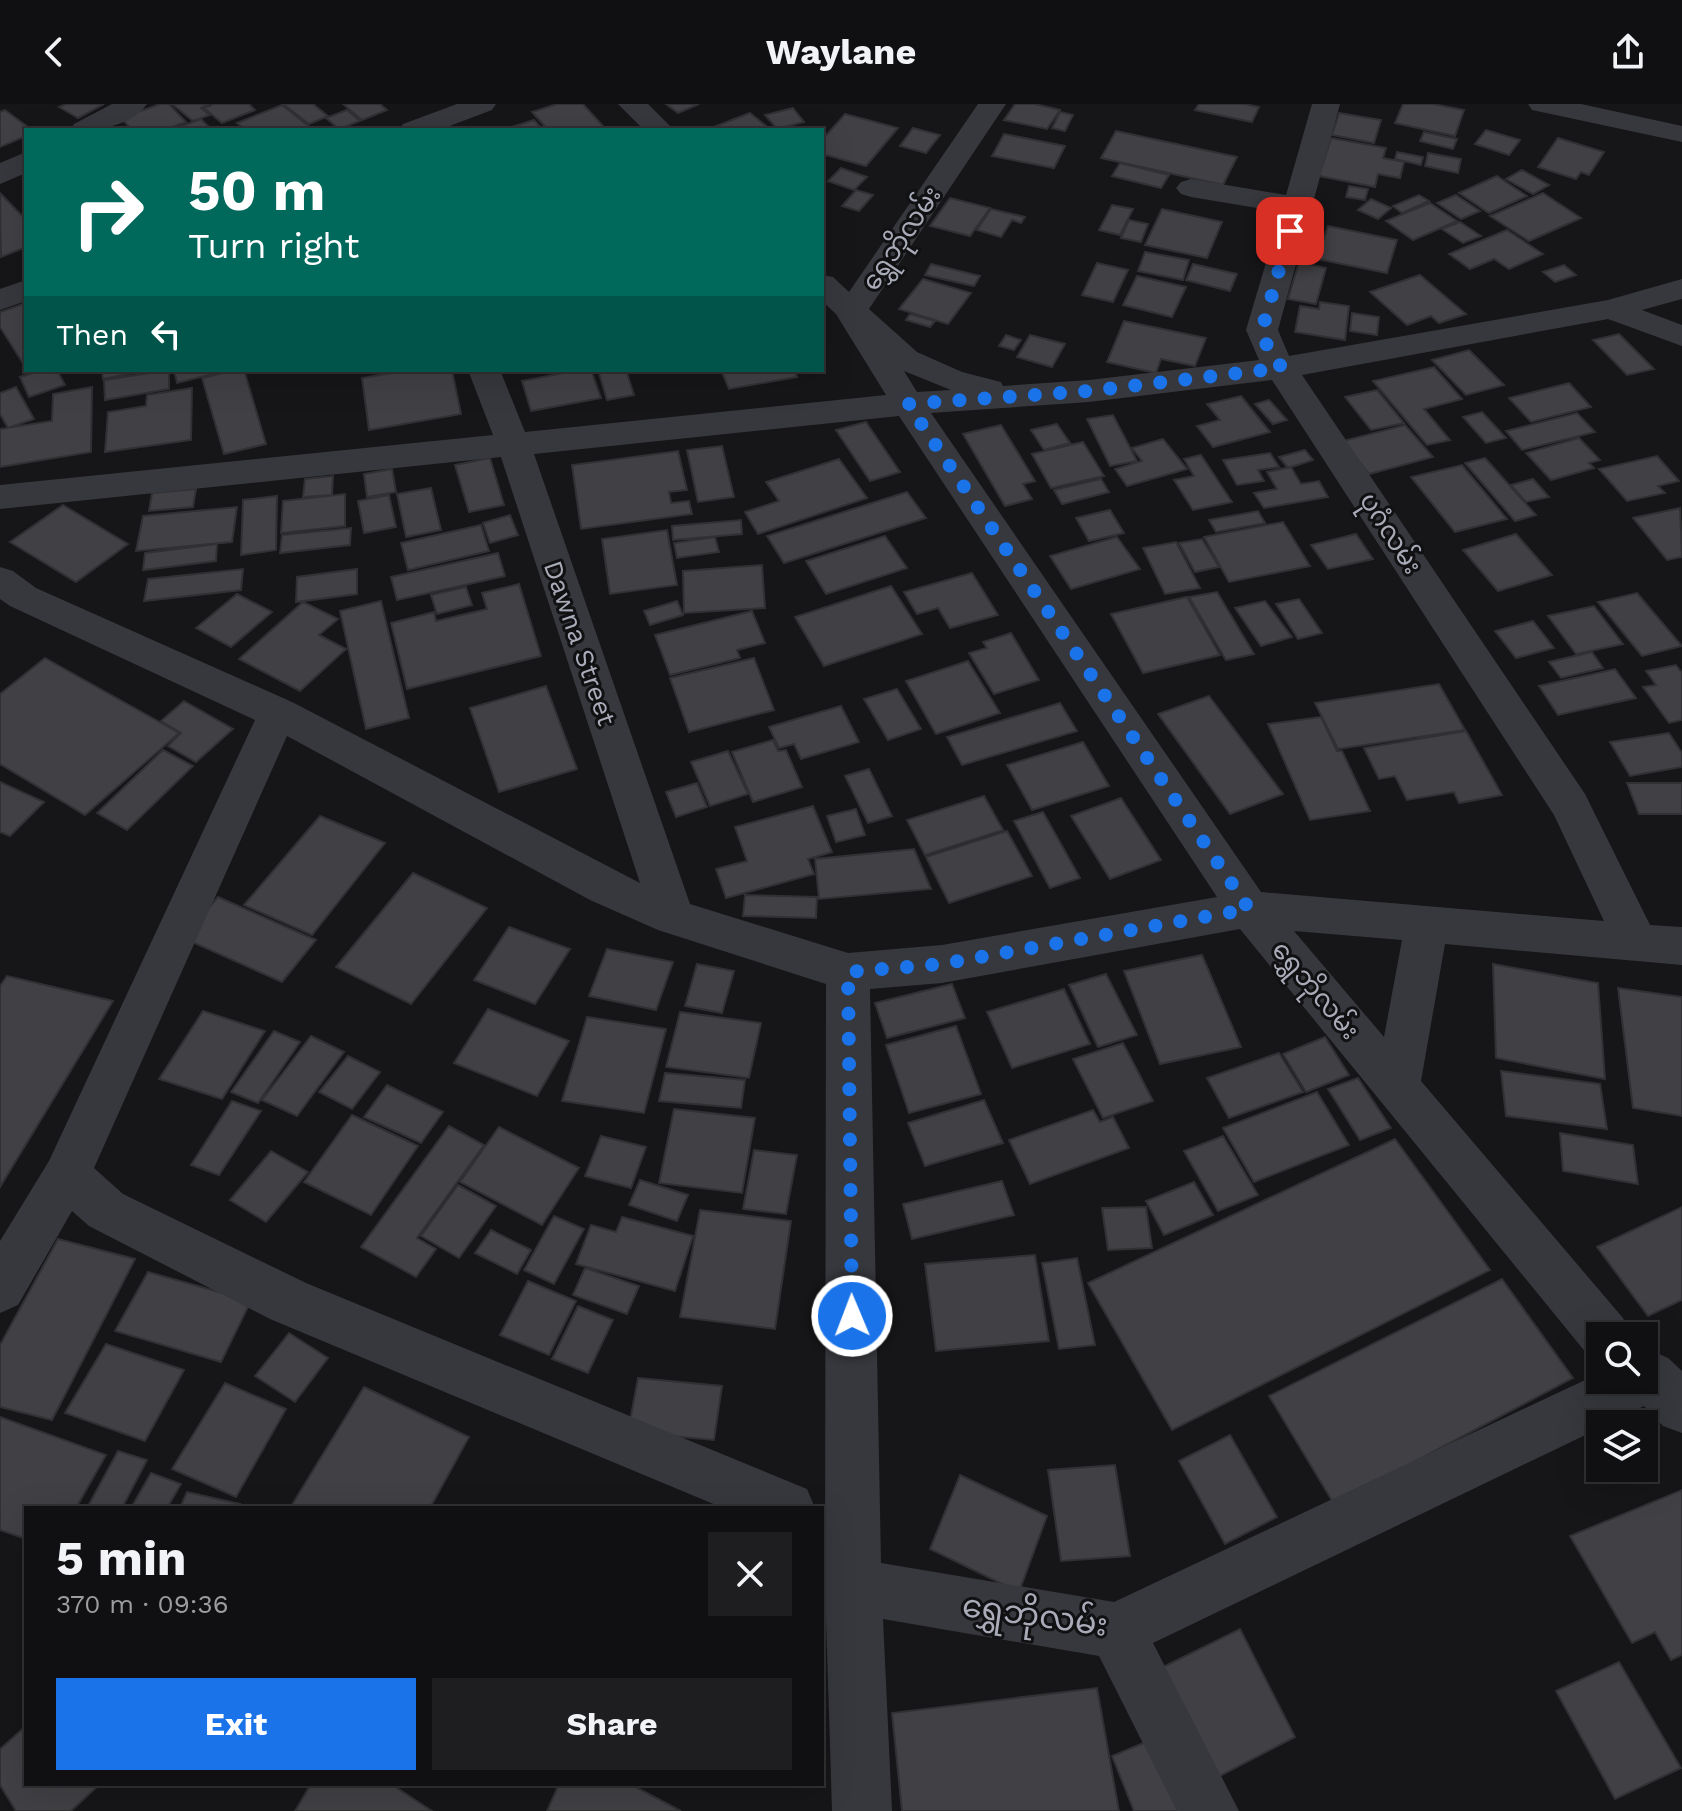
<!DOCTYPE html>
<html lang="en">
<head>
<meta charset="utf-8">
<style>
	:root { --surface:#101012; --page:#1e1e20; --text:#f1f3f6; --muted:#9c9d9f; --line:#303032; --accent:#1a73e8 }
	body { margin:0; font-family:"Work Sans","Noto Sans Myanmar",sans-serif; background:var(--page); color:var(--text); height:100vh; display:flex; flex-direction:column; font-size:30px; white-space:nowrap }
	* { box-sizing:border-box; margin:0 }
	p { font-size:26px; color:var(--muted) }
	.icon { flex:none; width:44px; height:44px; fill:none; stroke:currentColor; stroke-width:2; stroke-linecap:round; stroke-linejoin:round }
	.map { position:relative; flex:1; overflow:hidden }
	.details { position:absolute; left:24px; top:1402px; width:800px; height:280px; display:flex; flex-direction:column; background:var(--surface); border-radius:0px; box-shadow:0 8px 32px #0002,0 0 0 2px var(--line) }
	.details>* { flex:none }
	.guide { position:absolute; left:24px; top:24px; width:800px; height:244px; border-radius:0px; box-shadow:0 8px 32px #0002,0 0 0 2px var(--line); background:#00695c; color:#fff; overflow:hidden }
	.buttons { position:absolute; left:1586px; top:1218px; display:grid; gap:16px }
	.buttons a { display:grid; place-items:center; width:72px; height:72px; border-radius:0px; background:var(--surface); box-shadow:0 8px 32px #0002,0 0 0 2px var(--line); font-size:40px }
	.pin { position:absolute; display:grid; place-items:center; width:68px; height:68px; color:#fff; margin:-34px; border-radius:16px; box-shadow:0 4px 12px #0006 }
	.me { position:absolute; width:88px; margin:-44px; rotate:359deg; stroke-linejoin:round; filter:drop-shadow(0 0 6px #0008) }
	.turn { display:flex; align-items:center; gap:28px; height:168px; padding:0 32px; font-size:36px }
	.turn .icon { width:104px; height:104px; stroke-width:2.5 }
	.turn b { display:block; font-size:56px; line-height:68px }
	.then { display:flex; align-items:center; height:76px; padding:0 32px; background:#0003; gap:16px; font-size:30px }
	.round { display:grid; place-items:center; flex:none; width:84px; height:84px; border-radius:0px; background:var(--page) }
	.head { display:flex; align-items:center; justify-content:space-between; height:136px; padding:0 32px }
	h1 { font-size:48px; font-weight:700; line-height:60px }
	.button { display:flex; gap:16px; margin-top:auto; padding:16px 32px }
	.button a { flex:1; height:92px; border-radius:0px; background:var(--accent); color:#fff; font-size:32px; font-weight:700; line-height:92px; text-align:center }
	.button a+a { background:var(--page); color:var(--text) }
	header { display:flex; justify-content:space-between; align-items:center; height:104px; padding:0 32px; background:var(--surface); font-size:36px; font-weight:700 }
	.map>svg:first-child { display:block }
</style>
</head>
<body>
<header><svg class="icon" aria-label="back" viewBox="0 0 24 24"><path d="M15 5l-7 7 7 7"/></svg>Waylane<svg class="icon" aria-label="share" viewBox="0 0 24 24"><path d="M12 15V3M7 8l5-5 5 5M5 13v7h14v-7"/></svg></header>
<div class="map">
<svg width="1682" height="1707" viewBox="0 0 1682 1707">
	<rect width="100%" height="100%" fill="#161618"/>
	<path fill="#414145" stroke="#313034" stroke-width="2" d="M66,0h38l-26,14 -19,-11z
		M160,0h9l17,18 -23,8h-31l-11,-12z
		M172,0h37l-8,4 9,7 -17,6z
		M214,0h35l6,6 -33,13 -18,-15z
		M283,0h30l15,12 -19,8z
		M343,0h37l7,6 -25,10z
		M557,0h26l20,22 -11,4h-44l-16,-18z
		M666,0h33l-21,9z
		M1015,0h20l25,6 -13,19 -43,-9z
		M1199,0h45l15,3 -7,15 -57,-12z
		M1403,0h30l31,6 -9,26 -60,-13z
		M282,1l29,23 -65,2 -9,-7z
		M793,4l11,14 -27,7 -12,-14z
		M5,6l27,20h-6v6l-26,11v-35z
		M347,6l13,11 -21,8 -13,-11z
		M1060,8l13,3 -8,16 -13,-3z
		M750,9l20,16 -59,-1z
		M1339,9l42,7 -7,23 -42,-8z
		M845,10l53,14 -32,38 -44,-12v-14z
		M201,15l11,11h-41z
		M534,16l9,10h-28l-3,-3z
		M913,24l27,7 -14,18 -26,-7z
		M1486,26l34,10 -11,15 -34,-11z
		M1116,27l121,26 -14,28 -122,-27z
		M1424,28l33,7 -4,10 -33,-8z
		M1004,30l61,12 -11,22 -62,-12z
		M1331,34l55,10 -3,10 21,4 -4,16 -22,-4 -3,13 -56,-11z
		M1558,34l46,14 -15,23 -8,-3 -5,7 -38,-12z
		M1397,48l26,5 -2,8 -26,-6z
		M1428,49l33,6 -3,14 -33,-7z
		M1120,59l49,12 -8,13 -49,-12z
		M841,64l26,9 -13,13 -26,-9z
		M1522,66l27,15 -16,9 -27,-15z
		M1497,72l30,20 -38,17 -30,-20z
		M1349,82l19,3 -3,11 -19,-3z
		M856,86l17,5 -14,16 -17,-5z
		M0,89l26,27v27l-25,10z
		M1543,89l38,25 -52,23 -39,-25z
		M1419,91l10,6 -27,12 -9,-7z
		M1456,91l24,16 -19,8 -24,-16z
		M950,94l40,10 -20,28 -40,-10z
		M1371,95l20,9 -13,11 -20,-9z
		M1430,99l27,18 -44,19 -27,-19z
		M1112,101l21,4 -13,26 -21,-5z
		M991,105l34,8 -4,6 -9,-3 -11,17 -24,-7z
		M1162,105l60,13 -15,36 -62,-13z
		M1129,116l19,4 -7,18 -20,-4z
		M1460,118l21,14 -18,7 -21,-14z
		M1328,122l69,14 -10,33 -70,-14z
		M1507,126l36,24 -34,15 -15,-10 -24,10 -21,-15z
		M1145,148l44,8 -6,20 -45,-9z
		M1299,158l27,6 -10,36 -28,-5z
		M1097,159l31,7 -15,32 -31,-7z
		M931,160l49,12 -6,10 -49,-11z
		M1193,160l44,10 -7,17 -44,-11z
		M1564,161l12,10 -21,7 -12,-10z
		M1420,171l46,39 -27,9 -8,-7 -24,9 -37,-33z
		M1137,172l49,11 -14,30 -49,-12z
		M923,175l48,14 -23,31 -49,-15z
		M1320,198l29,4 -4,34 -50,-8 5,-26 19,3z
		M26,199v61l-2,1 -24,-38v-15z
		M1352,209l27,4 -2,18 -27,-4z
		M910,210l25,7 -5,6 -24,-7z
		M1124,217l82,17 -11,28 -34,-7 -5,14 -49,-11z
		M1619,230l35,35 -27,6 -34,-35z
		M1006,231l15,5 -7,10 -15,-4z
		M1030,231l35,9 -13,23 -35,-10z
		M1469,246l35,35 -38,10 -34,-35z
		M1434,263l28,32 -38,10 26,31 -23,5 -54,-64z
		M43,266h14l8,15 -36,12 -9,-20z
		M102,266h47l-46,9z
		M169,266v19l-64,11 -1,-20z
		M174,266h54l-51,13z
		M235,266h9l22,74 -42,10 -22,-76z
		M409,266h43l9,44 -92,16 -7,-52z
		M579,266h12l10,28 -70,13 -9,-30z
		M598,266h28l8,25 -27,5z
		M721,266h73l3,7 -68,12z
		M1569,279l22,24 -60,15 -22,-24z
		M16,283l18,32 -26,9 -8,-14v-21z
		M92,283l-1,65 -91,15v-38l52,-8 1,-27z
		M192,284l-1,52 -86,12 3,-40 38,-6 1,-11z
		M1377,286l27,33 -33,7 -26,-33z
		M1241,292l29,36 -57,15 -16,-21 23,-6 -13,-16z
		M1269,296l18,20 -14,4 -18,-20z
		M1482,308l24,26 -20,5 -23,-26z
		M1577,309l18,19 -73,18 -16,-19z
		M1113,311l24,46 -27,5 -23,-47z
		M866,318l34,50 -30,9 -34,-51z
		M1057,320l13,19 -26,7 -13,-20z
		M1001,321l34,56 -12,3 9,15 -27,7 -42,-72z
		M1405,321l28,32 -64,17 -26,-33z
		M1579,334l21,22 -11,3 5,5 -43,12 -25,-27z
		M1163,335l24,30 -60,17 -12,-17 27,-8 -10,-13z
		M1083,338l21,34 -53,12 -19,-34z
		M722,342l12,51 -36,5 -11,-52z
		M1305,346l8,10 -25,8 -9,-11z
		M678,347l9,39 -18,2 2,11 18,-2 3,13 -111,15 -9,-64z
		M1270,349l9,14 -21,3 6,11 -27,4 -14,-25z
		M1201,351l31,47 -39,8 -19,-30 20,-4 -10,-17z
		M1657,352l22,25 -21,5 7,7 -38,8 -28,-32z
		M490,354l14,47 -35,7 -14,-47z
		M1485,354l51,57 -21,6 -50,-58z
		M839,355l28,39 -109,36 -13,-22 34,-11 -13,-19z
		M1462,361l45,54 -52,13 -44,-55z
		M1291,363l10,17 18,-3 9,16 -64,11 -10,-15 23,-4 -10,-17z
		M392,365l4,23 -29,5 -3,-23z
		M333,372l-1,19 -29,2 2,-18z
		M1101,375l8,13 -47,12 -8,-14z
		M1533,375l16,18 -23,5 -15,-17z
		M431,384l10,42 -35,7 -9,-43z
		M196,385l-3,18 -44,4 3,-18z
		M907,388l19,26 -142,45 -17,-27z
		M345,390v32l-64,7 2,-32z
		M389,391l7,32 -32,6 -6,-32z
		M277,392l-1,54 -35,5 2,-55z
		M63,401l65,39 -52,38 -66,-40z
		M237,403l-5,35 -96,9 7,-35z
		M1680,404l2,49 -15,3 -34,-42z
		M1110,406l14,23 -35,8 -13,-23z
		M1258,407l7,12 -49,9 -7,-12z
		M510,411l8,20 -28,8 -7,-20z
		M741,416l1,14 -69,6 -1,-14z
		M1283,418l27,44 -81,16 -25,-45z
		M481,421l8,26 -81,19 -7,-27z
		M351,424l-1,17 -70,8 2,-18z
		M667,426l10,55 -67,9 -8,-55z
		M1356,430l17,25 -45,10 -17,-24z
		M1516,430l36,41 -54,16 -35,-41z
		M885,432l22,32 -81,26 -20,-33z
		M715,433l4,15 -42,6 -3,-15z
		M1117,433l23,32 -69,20 -21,-33z
		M1202,435l17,28 -24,5 -16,-29z
		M1176,438l24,46 -35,6 -22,-46z
		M217,440l-1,17 -73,9 2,-17z
		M498,449l7,23 -108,24 -6,-23z
		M762,461l3,43 -81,5 -1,-42z
		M243,465l-2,21 -97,11 4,-22z
		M357,465v25l-61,8 1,-25z
		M972,469l26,42 -48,13 -12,-20 -21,6 -13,-22z
		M519,480l22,72 -134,33 -16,-66 43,-11 2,9 51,-12 -5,-16z
		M891,482l31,48 -98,32 -29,-49z
		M466,483l6,18 -35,9 -6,-19z
		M1217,488l37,62 -28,6 -37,-63z
		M1637,489l45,53 -40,10 -44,-54z
		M237,490l35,18 -41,35 -35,-19z
		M1187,493l33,58 -77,18 -32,-59z
		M1299,495l23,34 -24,6 -22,-35z
		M381,497l28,117 -43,11 -26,-118z
		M677,497l6,14 -33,10 -6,-14z
		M1265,497l27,36 -31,9 -26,-38z
		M303,498l35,17 -19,16 27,14 -46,42 -61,-32z
		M1594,502l29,38 -47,10 -28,-38z
		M752,507l13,32 -28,7 3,8 -70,17 -15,-40z
		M1533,517l21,27 -38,10 -21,-27z
		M1011,529l28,47 -45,14 -25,-41 18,-5 -4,-6z
		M1592,548l11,16 -42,10 -12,-16z
		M45,554l134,75 -94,82 -85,-51v-70z
		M754,554l20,52 -85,22 -19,-54z
		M968,557l32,52 -64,21 -30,-53z
		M1676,561l6,8v47l-13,3 -26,-36 13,-2 -10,-14z
		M1615,565l21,29 -78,17 -19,-29z
		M1439,580l26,46 -127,19 -23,-46z
		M546,582l31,83 -78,23 -29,-84z
		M897,585l24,40 -33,11 -24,-41z
		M1209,592l74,98 -53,20 -72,-100z
		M184,597l49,28 -37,33 -28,-16 13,-13 -20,-12z
		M1060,599l17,28 -115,34 -15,-28z
		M841,602l18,36 -58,17 -7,-15 -15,4 -10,-21z
		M1321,613l16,34h5l28,60 -60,9 -42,-96z
		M1466,627l36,64 -43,8 -5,-11 -47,8 -12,-24 -16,3 -15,-31z
		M1669,629l13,20v14l-52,9 -20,-34z
		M773,636l5,11 8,-1 16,37 -49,15 -21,-50z
		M1083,638l26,44 -77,24 -25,-45z
		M163,646l30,16 -66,64 -30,-17z
		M728,647l20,43 -38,12 -19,-44z
		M869,665l23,47 -24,7 -23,-47z
		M0,678l44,20 -34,34 -10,-4z
		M697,679l10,24 -31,10 -10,-25z
		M1627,679h55v31h-43z
		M984,692l19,34 -78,25 -18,-35z
		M1121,694l40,62 -51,19 -39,-63z
		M813,702l19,46 -24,7 6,15 -88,24 -10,-29 31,-8 -12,-34z
		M856,705l9,26 -29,7 -9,-26z
		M1043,708l37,66 -30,10 -36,-67z
		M320,712l65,27 -73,92 -68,-30z
		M1007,727l25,45 -83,27 -23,-46z
		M914,745l17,40 -112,10 -4,-40z
		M413,769l74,35 -76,96 -75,-37z
		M745,791l72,2 -1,21 -73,-2z
		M218,793l98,43 -34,42 -99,-44z
		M509,823l61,22 -35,55 -61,-24z
		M607,845l66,13 -17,48 -67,-14z
		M1202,851l39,92 -81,17 -36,-93z
		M697,860l37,7 -12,42 -37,-7z
		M1493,860l105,19 7,96 -109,-21z
		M1106,870l31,61 -39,12 -29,-62z
		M7,872l106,25 -113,186v-201z
		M952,880l13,34 -78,20 -12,-35z
		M1618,884l64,9v119l-49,-8z
		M1064,885l26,55 -78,24 -25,-56z
		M488,905l81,32 -32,55 -83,-33z
		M203,907l62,20 -43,68 -63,-20z
		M680,908l81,11 -12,55 -83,-11z
		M587,913l79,12 -22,84 -82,-12z
		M956,922l25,68 -72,19 -23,-68z
		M274,927l26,11 -42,61 -27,-11z
		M311,932l33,16 -47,64 -35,-16z
		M1325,933l24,38 -43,17 -23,-38z
		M1123,939l30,58 -50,17 -30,-59z
		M1279,949l24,39 -74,26 -22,-40z
		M348,952l32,16 -28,37 -33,-17z
		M1501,967l99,13 7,45 -101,-13z
		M665,969l80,7 -4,28 -82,-7z
		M1358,974l33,50 -31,12 -32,-51z
		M387,981l56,27 -22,31 -57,-26z
		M1317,988l32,53 -95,37 -31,-54z
		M984,996l19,43 -78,23 -17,-43z
		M232,997l29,10 -42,64 -28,-10z
		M674,1005l81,9 -13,75 -83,-10z
		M1093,1006l7,12 13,-5 16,31 -99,36 -21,-44z
		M352,1011l66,31 -47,69 -67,-33z
		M449,1022l35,19 -67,93 19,11 -20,28 -55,-30z
		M499,1023l80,41 -37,57 -82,-43z
		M1560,1029l73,12 5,39 -75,-13z
		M601,1032l45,11 -15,41 -46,-12z
		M1223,1032l35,59 -40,16 -34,-60z
		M1395,1035l95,131 -318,160 -84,-147z
		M754,1046l43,5 -11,59 -43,-5z
		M271,1047l37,21 -42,50 -36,-22z
		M640,1076l48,15 -11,26 -48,-16z
		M1002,1077l12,34 -102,24 -9,-35z
		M1194,1078l19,33 -49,20 -18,-34z
		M458,1081l38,21 -37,52 -38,-22z
		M1146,1103l6,41 -44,2 -6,-42z
		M1682,1103v93l-34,16 -51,-69z
		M700,1106l91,11 -16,108 -95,-12z
		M554,1112l30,13 -30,55 -30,-14z
		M622,1113l71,19 -18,55 -99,-27 15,-39 25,7z
		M491,1126l40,20 -14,24 -42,-21z
		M58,1135l77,20 -83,161 -52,-13v-62z
		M1035,1151l14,86 -113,10 -11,-87z
		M1077,1154l18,87 -36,4 -17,-86z
		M585,1164l54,18 -12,28 -54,-19z
		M148,1168l103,29 -30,61 -106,-31z
		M1502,1175l71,99 -239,126 -65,-108z
		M528,1177l48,20 -27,54 -49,-20z
		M578,1202l35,14 -25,53 -36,-14z
		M289,1229l39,25 -33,44 -40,-26z
		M106,1240l78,26 -39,71 -80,-28z
		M638,1274l84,8 -8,54 -86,-8z
		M225,1279l61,26 -50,88 -64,-28z
		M364,1283l105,50 -39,71h-140z
		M0,1313l106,38 -30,53h-50v31l-26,-9z
		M1230,1331l47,82 -52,27 -46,-83z
		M118,1347l29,9 -25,48h-35z
		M1115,1361l15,91 -69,5 -13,-91z
		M151,1369l30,11 -14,24h-36z
		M960,1371l87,41 -28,76 -89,-43z
		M1682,1386v165l-11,5 -16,-28 -23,11 -62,-107z
		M187,1388l53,12 -2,4h-58z
		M1240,1525l55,108 -81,42 -53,-111z
		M1619,1558l62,106 -66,31 -59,-108z
		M1097,1584l22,123h-217l-10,-98z
		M26,1622v58h74l-29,27h-55l-16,-26v-36z
		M1153,1635l29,72h-48l-22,-55z
		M311,1680h80l41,27h-137z
		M559,1680h71l51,27h-134z"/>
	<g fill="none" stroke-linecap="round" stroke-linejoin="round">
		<path fill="#37383d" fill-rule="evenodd" d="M112,0h35c-17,24 -51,26 -77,26l4,-6z
			M457,0h39l-4,6 -53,20h-40l4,-6z
			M618,0h30l26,26h-30z
			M978,0h28l-137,205 48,43 45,20 39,10 2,4 86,-6 170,-20 -13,-30 35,-118 -90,-15 -10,-3 -5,-6 5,-6 10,-3 95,16 26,-91h28l-62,226 11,26 319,-56 74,-21v20l-40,11 40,15v21l-74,-27 -306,56 283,419 65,131 32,2v38l-237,-21 -24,137 202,237 8,18h-31v23l-13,-5 -347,-425 -298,54 -72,6 11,574 233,39 486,-229v7h44v-28l6,-2 18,8 14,13v62l-19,-7 -19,-20 -37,18h-7v4l-447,215 86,168h-62l-78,-155 -216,-37 9,192h-60l-7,-225 1,-602 -168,-54 -68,-30 -303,-164 -193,432 29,26 183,89 501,206 8,19h-92l-453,-189 -181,-93 -17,-15 -54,94 -18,8v-72l49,-80 206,-441 -245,-114 -10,-7v-32l13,4 23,17 256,114 348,181 -139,-426 -501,52v-24l493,-50 -25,-65h32l25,62 361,-37 -50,-81 -14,-13v-26l11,2 16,15zM904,267l47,19 -34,2zM1272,276l282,435 50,106 -343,-29 -330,-479 158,-11zM899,312l318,481 -275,48 -94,8 -158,-49 -156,-450zM1294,827l108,9 -18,97z
			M1528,0h53l101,22v16l-150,-32z
			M26,48v21l-26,11v-21z
			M26,176v21l-26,9v-21z"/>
	</g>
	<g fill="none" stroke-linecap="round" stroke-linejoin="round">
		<path stroke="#1a73e8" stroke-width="14" stroke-dasharray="0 25.2" d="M852,1212l-4,-344 94,-8 307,-55 -341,-505 181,-13 193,-23 -14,-19 -6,-19 28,-99"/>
	</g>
	<g text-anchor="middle" stroke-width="6" stroke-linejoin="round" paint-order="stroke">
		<g font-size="26" fill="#a9acb8" stroke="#111113">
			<text transform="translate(901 134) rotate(-56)" y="9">ရွှေဘိုလမ်း</text>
			<text transform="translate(1391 429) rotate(57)" y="9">ပုဂံလမ်း</text>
			<text transform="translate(580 539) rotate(71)" y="9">Dawna Street</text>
			<text transform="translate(1316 886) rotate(50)" y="9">ရွှေဘိုလမ်း</text>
		</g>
		<g font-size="32" fill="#a9acb8" stroke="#111113">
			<text transform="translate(1035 1511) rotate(8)" y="11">ရွှေဘိုလမ်း</text>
		</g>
	</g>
</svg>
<div class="buttons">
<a><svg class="icon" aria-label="search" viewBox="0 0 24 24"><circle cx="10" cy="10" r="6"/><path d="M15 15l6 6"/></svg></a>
<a><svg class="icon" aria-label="layers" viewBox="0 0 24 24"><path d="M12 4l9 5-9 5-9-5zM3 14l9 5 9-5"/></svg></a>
</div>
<div class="pin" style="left:1290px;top:127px;background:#d93025"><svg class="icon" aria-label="arrive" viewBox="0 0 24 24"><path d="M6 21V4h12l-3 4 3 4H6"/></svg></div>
<svg class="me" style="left:852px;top:1212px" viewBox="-20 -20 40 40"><circle r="17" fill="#1a73e8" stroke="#fff" stroke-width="3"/><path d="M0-11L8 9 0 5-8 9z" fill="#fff"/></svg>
<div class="guide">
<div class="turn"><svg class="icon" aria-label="right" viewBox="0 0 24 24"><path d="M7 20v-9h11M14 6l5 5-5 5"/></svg><div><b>50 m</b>Turn right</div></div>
<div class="then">Then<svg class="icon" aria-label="left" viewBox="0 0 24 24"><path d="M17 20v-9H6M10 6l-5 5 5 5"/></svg></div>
</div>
<section class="details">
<div class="head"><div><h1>5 min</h1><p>370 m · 09:36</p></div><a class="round"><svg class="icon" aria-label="close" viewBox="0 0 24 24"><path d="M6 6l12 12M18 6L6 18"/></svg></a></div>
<div class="button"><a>Exit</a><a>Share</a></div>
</section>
</div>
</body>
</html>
